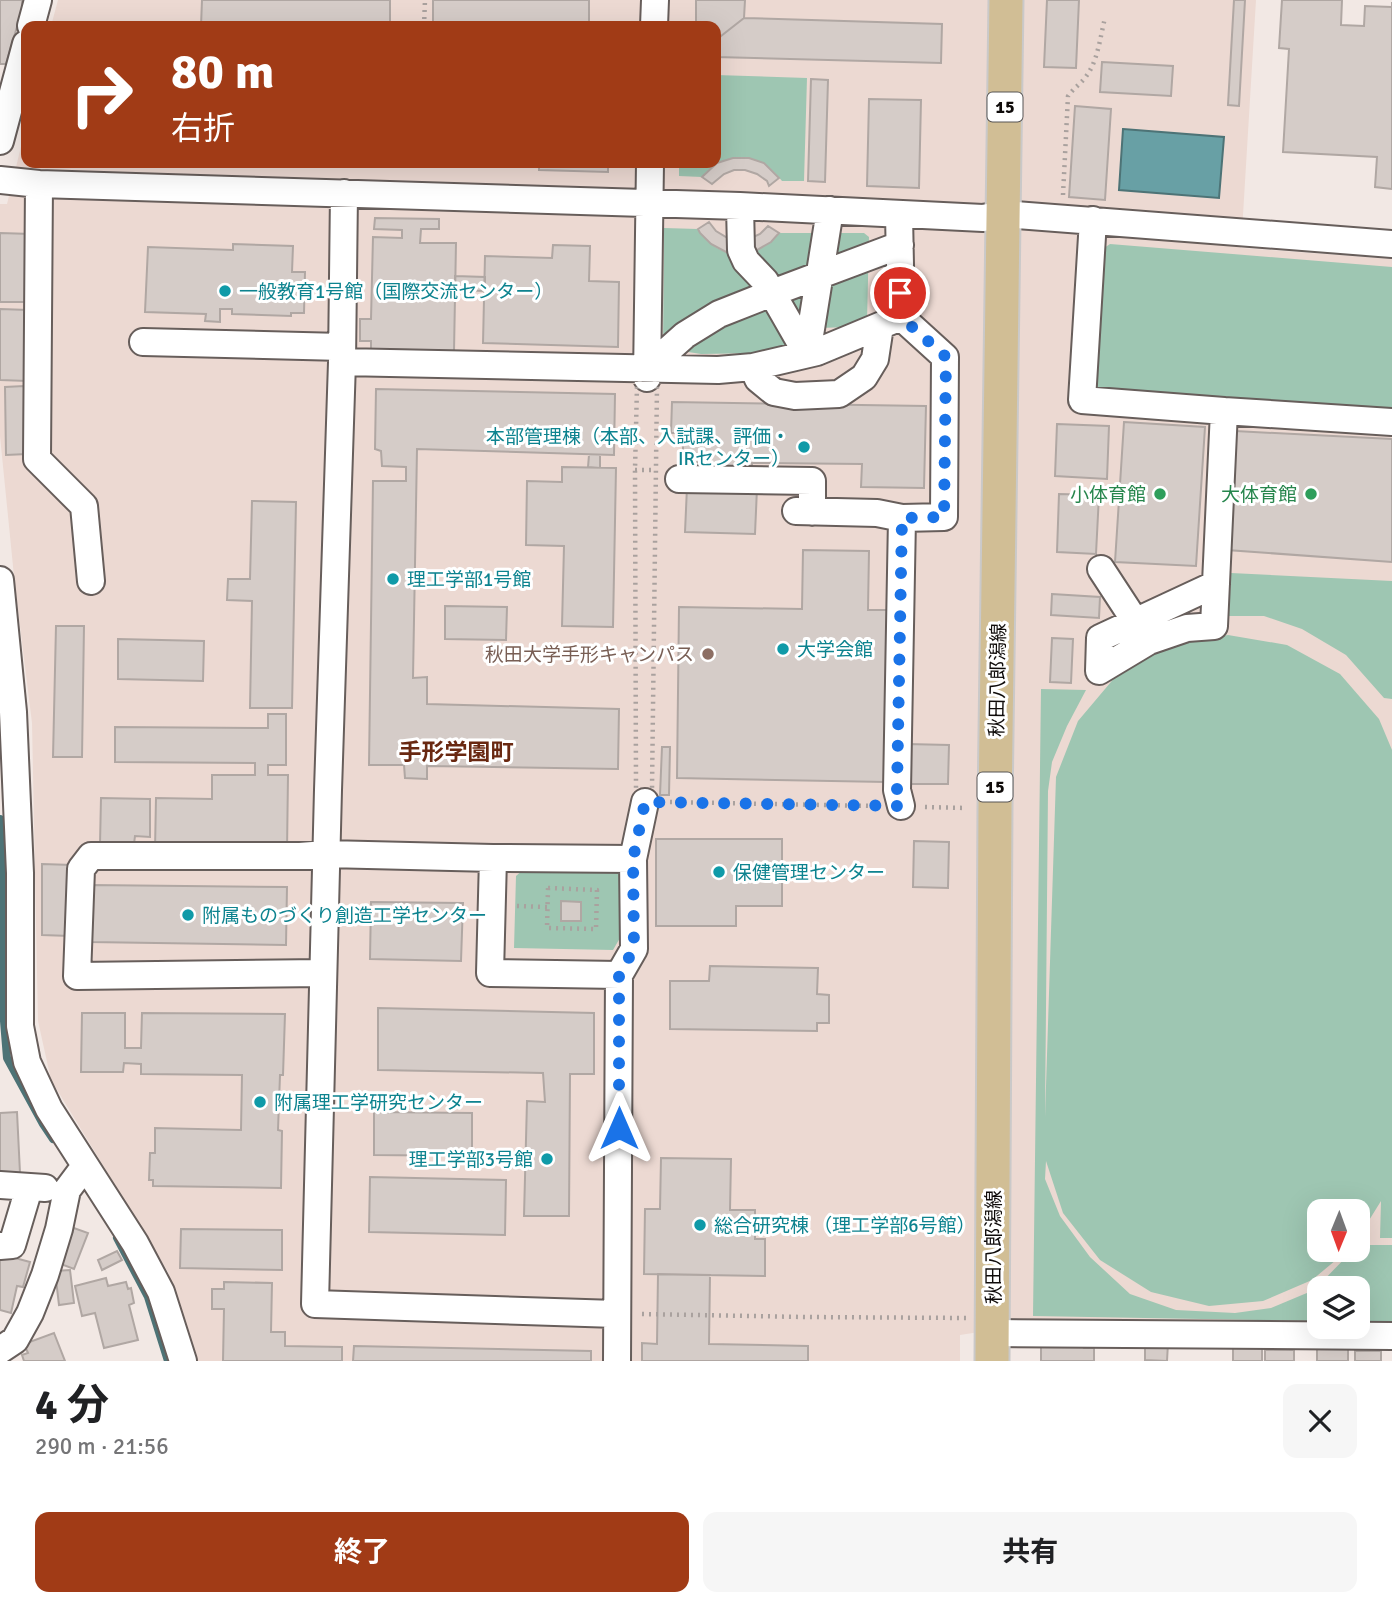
<!DOCTYPE html>
<html lang="ja">
<head>
<meta charset="utf-8">
<style>
	:root { --surface:#fff; --page:#f6f6f6; --text:#202124; --muted:#757577; --accent:#a13b16 }
	body { margin:0; font-family:Signika,"Noto Sans JP",sans-serif; background:var(--page); color:var(--text); height:100vh; display:flex; flex-direction:column; font-size:26px; white-space:nowrap }
	* { box-sizing:border-box; margin:0 }
	p { font-size:23px; color:var(--muted) }
	.icon { flex:none; width:38px; height:38px; fill:none; stroke:currentColor; stroke-width:2; stroke-linecap:round; stroke-linejoin:round }
	.map { position:relative; height:1361px; overflow:hidden }
	.drawer { display:flex; flex-direction:column; background:var(--surface); flex:1 }
	.drawer>* { flex:none }
	.guide { position:absolute; left:21px; top:21px; width:700px; height:147px; border-radius:14px; box-shadow:0 7px 28px #0002; background:#a13b16; color:#fff; overflow:hidden }
	.needle { width:46px; rotate:181deg }
	.buttons { position:absolute; left:1307px; top:1199px; display:grid; gap:14px }
	.buttons a { display:grid; place-items:center; width:63px; height:63px; border-radius:14px; background:var(--surface); box-shadow:0 7px 28px #0002; font-size:35px }
	.pin { position:absolute; display:grid; place-items:center; width:60px; height:60px; color:#fff; margin:-30px; border:4px solid #fff; border-radius:50%; box-shadow:0 2px 7px #0007 }
	.me { position:absolute; width:77px; margin:-38px; rotate:0deg; stroke-linejoin:round; filter:drop-shadow(0 0 5px #0008) }
	.turn { display:flex; align-items:center; gap:24px; height:147px; padding:0 35px; font-size:32px }
	.turn .icon { width:91px; height:91px; stroke-width:2.5 }
	.turn b { display:block; font-size:49px; line-height:60px }
	.round { display:grid; place-items:center; flex:none; width:74px; height:74px; border-radius:14px; background:var(--page) }
	.overview { display:flex; align-items:center; justify-content:space-between; height:119px; padding:0 35px }
	h1 { font-size:42px; font-weight:700; line-height:52px }
	.cta { display:flex; gap:14px; margin-top:auto; padding:14px 35px }
	.cta a { flex:1; height:80px; border-radius:14px; background:var(--accent); color:#fff; font-size:28px; font-weight:700; line-height:80px; text-align:center }
	.cta a+a { background:var(--page); color:var(--text) }
	.map>svg:first-child { display:block }
</style>
</head>
<body>
<div class="map">
<svg width="1392" height="1361" viewBox="0 0 1392 1361">
	<rect width="100%" height="100%" fill="#f2e8e4"/>
	<path fill="#ecd9d2" fill-rule="evenodd" d="M58,0h1198l-15,248 151,11v1070l-362,-5 -70,11v26h-762l-30,-89 -117,-192 -13,-59 -6,-298 -17,-137 -15,-150v-232h7l19,-78v37h690v-137h-665zM1320,1211h38v39h-38zM1320,1288h38v38h-38z"/>
	<path fill="#9ec6b2" d="M716,75l91,3 -3,103h-22c-5,-6 -10,-12 -17,-16 -21,-14 -48,-7 -63,12l-23,-1v-13h37z
		M664,228l34,1c20,33 57,30 81,4h85l5,4 -2,85 -19,5 -28,1 -51,25 -68,1 -38,-6z
		M1110,244l282,23v144l-291,-17 -7,-6 10,-140z
		M1231,573l161,8v118l-8,-1 -38,-43 -44,-26 -38,-13h-35z
		M1228,635l59,10 53,29 39,45 13,31v488h-12l1,-37 -23,37v-27h-38v39h28l-36,30 -49,21 -54,5 -58,-14 -51,-32 -37,-47 -17,-52 -1,18 15,37 30,41 40,37 46,16 59,3 36,-5 43,-18 39,-40h5v-5h34v77h-34v-34h-38l-1,33 -286,-5 8,-627 45,1 -19,36 -15,36 -4,29 -3,326 11,-340 22,-56 38,-45 53,-30z
		M524,869l93,2 7,5v55l-11,19 -99,-2 2,-72z"/>
	<path fill="#68a0a5" stroke="#4d7376" stroke-width="2" d="M1123,129l101,8 -5,61 -100,-8z"/>
	<g fill="none" stroke-linecap="round" stroke-linejoin="round">
		<path stroke="#4d7376" stroke-width="8" d="M0,819l2,57 -1,108 6,74 36,66 10,15
			M117,1238l31,59 20,64"/>
	</g>
	<path fill="#d5ccc8" stroke="#b0a7a3" stroke-width="2" d="M0,0h22v10l-16,54h-6z
		M202,0h188v26h-189z
		M433,0h156v26h-156z
		M696,0h49l-1,18 -28,22v-14h-20z
		M1047,0h32l-3,68 -32,-1z
		M1234,0h11l-6,106 -11,-1z
		M1282,0h60l-1,25 23,1 1,-20 27,1v-5v187l-17,-2 2,-30 -94,-5 6,-103 -10,-1z
		M744,18l198,6 -1,39 -225,-6v-17z
		M1102,62l71,4 -2,30 -71,-4z
		M811,79l17,1 -3,102 -17,-1z
		M869,99l52,1 -2,88 -52,-2z
		M1075,106l36,3 -6,91 -36,-3z
		M733,158h16l15,5 15,15 -10,8 -2,-5 -10,-7 -12,-4h-11l-10,4 -12,10 -10,-7 15,-14z
		M539,163h69v9l-69,-2z
		M375,218l64,1v10h-18l-1,14h36l-2,108 -83,-2v-8h-11v-22h11l2,-82 29,1v-8l-28,-1z
		M709,222l7,9 10,6 11,3 12,-1 11,-5 8,-8 11,7 -8,9 -14,8 -15,4 -16,-2 -15,-8 -11,-11 -2,-4z
		M0,233l31,1 -2,68h-29z
		M233,244l60,2 -1,26h13l-1,41h-13v3l-59,-2v-5h-12v13l-15,-1 1,-7 -61,-2 3,-65 85,3z
		M553,245l37,1 -1,35 30,1 -1,65 -135,-4 2,-87 67,2z
		M455,276l30,1v14l-30,-1z
		M0,309l28,1 -1,71 -27,-1z
		M24,386l3,68 -21,1 -1,-68z
		M376,389l239,5 -1,61 -197,-6 -4,229 14,-1v27l192,5 -1,60 -191,-3v13l-22,-1 -1,-13h-35l4,-284h33v-14l-24,-1 -1,-15 -6,-2z
		M672,402l254,4 -2,82 -63,-1 1,-23 -110,-1v6h-31v-6l-38,-1v-29h-12z
		M1124,422l81,5 -9,139 -81,-4z
		M1057,424l52,2 -2,53 -52,-3z
		M1235,431l157,8v123l-165,-12z
		M589,455h11v13l-12,-1z
		M562,467l54,1 -3,159 -51,-1 2,-80 -38,-1 1,-64 35,1z
		M687,487l70,1 -2,46 -70,-2z
		M1059,494l40,1 -3,59 -39,-2z
		M252,501l44,1 -4,206h-42l2,-107 -25,-1 1,-21h22z
		M803,550l66,1 -1,59h20l-2,172 -209,-4 2,-171 123,2z
		M1052,594l48,3 -1,21 -48,-3z
		M445,606l62,1 -1,33 -61,-1z
		M56,626h28l-2,131h-29z
		M1052,638l21,1 -2,44 -21,-1z
		M118,639l86,2 -1,40 -85,-2z
		M268,714h18v51h-18v10h20l-1,76 -132,-1 1,-52 56,1v-24h43v-12l-140,-1v-35l153,1z
		M907,744l42,1 -1,39h-42z
		M662,747h8l-1,48h-9z
		M101,798l49,1v38l-15,-1 -1,8h-34z
		M656,839h126v67h-46v20h-80z
		M914,841l35,1 -1,46 -35,-1z
		M42,864l30,1 -2,71 -28,-1z
		M90,885l197,2 -1,58 -196,-3z
		M561,901l20,1v19h-20z
		M371,902l92,1 -2,58 -91,-2z
		M710,966l108,2 -1,26 12,1v28h-12v8l-147,-2v-48h39z
		M378,1008l216,5v61h-24l-1,142h-45l3,-115 18,1 -2,-29 -165,-3z
		M82,1013h43v35h16l1,-35 143,1 -2,61h-3l-2,55 4,1 -1,57 -128,-2v-6h-4l1,-27h5v-25l86,2 1,-55 -101,-1v-10l-17,-1 -1,9h-42z
		M17,1112l3,61h-20v-60z
		M374,1112l98,1v43l-98,-1z
		M661,1158l70,1 -1,51h25v29h10v37l-121,-2 1,-65h15z
		M370,1177l136,3 -1,55 -136,-3z
		M71,1227l17,6 -14,36 -16,-6z
		M181,1229l101,1v40l-102,-2z
		M117,1251l5,9 -20,10 -4,-10z
		M0,1254l30,8 -7,25 -6,-1 -6,27 -11,-3z
		M70,1270l4,33 -15,2 -4,-34z
		M658,1274l52,1 -1,69 99,2v15h-166v-18l15,1z
		M106,1278l2,8 18,-4 2,7 3,-1 3,15 -5,2 9,35 -34,8 -9,-35 -13,3 -7,-30z
		M224,1282l48,1 -1,49h14v14l57,1v14h-119l1,-52h-12v-20h12z
		M54,1333l11,28h-41l-2,-6 6,-2 -4,-9z
		M1041,1342l43,3v3h10v13h-53z
		M1145,1343h23l-1,18 -22,-1z
		M1233,1345h29v16h-29z
		M354,1346l237,5v10h-238z
		M1317,1349h31v12h-31z
		M1265,1350h29v11h-29z
		M1355,1351h26v10h-26z"/>
	<g fill="none" stroke-linecap="round" stroke-linejoin="round">
		<defs>
			<path id="minor" d="M31,26l7,-26
				M654,26l1,-26
				M0,141l26,-97
				M0,180l39,4 701,22 243,12 21,-4 388,30
				M39,184l-2,275 47,47 7,75
				M344,193l-2,169 -14,428 -13,514 301,10
				M740,206l1,44 5,11 19,20 42,73
				M1093,220l-11,180 142,11 -10,215 -27,2 -38,13 -50,30 1,-33 116,-54
				M901,317l44,40 -1,160 -42,1 -5,272 4,16
				M143,342l199,5
				M807,354l23,-144
				M342,362l376,8 35,-3 64,-15 84,-35 -2,-103
				M753,367l5,12 16,13 21,4 44,-2 25,-17 11,-18 5,-33
				M648,368l37,-33 34,-21 53,-21 128,-48
				M647,378l3,-215
				M1224,411l168,11
				M679,479l133,2v31
				M796,511l81,2 25,5
				M1101,569l34,52
				M0,580l13,132 7,161v153l7,36 22,47 86,134 26,49 22,69
				M493,858l-3,115 129,2
				M323,973l-246,3 4,-107 10,-13h209l26,-2 167,4 140,1
				M0,1185l45,3
				M0,1246l12,-1 17,-57
				M993,1333l399,3
				M0,1350l15,-10 15,-27 15,-38 14,-46 8,-39 18,-24
				M617,1361l2,-386 15,-26 -1,-90 12,-57"/>
			<path id="major" d="M992,1361l3,-554 11,-807"/>
		</defs>
		<use href="#minor" stroke="#675e5b" stroke-width="30"/>
		<use href="#major" stroke="#cac9c9" stroke-width="37"/>
		<path stroke="#a9a19e" stroke-width="4.5" stroke-dasharray="2 5" stroke-linecap="butt" d="M424,26l1,-26
			M1063,195l5,-99c5,-7 11,-11 16,-17 14,-16 16,-42 21,-61
			M648,368l9,17 -5,404 -7,13 -9,-14 -1,-318 2,-84z
			M635,470h21
			M670,802l205,4
			M925,807l41,1
			M548,888l49,2 -1,39 -49,-1z
			M517,906l30,1
			M642,1314l162,3 162,1"/>
		<use href="#minor" stroke="#fff" stroke-width="26"/>
		<use href="#major" stroke="#d1be95" stroke-width="33"/>
	</g>
	<g fill="none" stroke-linecap="round" stroke-linejoin="round">
		<path stroke="#1a73e8" stroke-width="12" stroke-dasharray="0 21.6" d="M619,1128v-153l15,-26 -1,-90 12,-57 256,4 -4,-16 5,-272 42,-1 2,-160 -45,-40 -1,-24"/>
	</g>
	<g fill="#0f9aa8" stroke="#fff" stroke-width="2.5">
		<circle cx="225" cy="291" r="7"/>
		<circle cx="804" cy="447" r="7"/>
		<circle cx="393" cy="579" r="7"/>
		<circle cx="783" cy="649" r="7"/>
		<circle cx="719" cy="872" r="7"/>
		<circle cx="188" cy="915" r="7"/>
		<circle cx="260" cy="1102" r="7"/>
		<circle cx="547" cy="1159" r="7"/>
		<circle cx="700" cy="1225" r="7"/>
	</g>
	<g fill="#2e9e5b" stroke="#fff" stroke-width="2.5">
		<circle cx="1160" cy="494" r="7"/>
		<circle cx="1311" cy="494" r="7"/>
	</g>
	<circle fill="#8d6e63" stroke="#fff" stroke-width="2.5" cx="708" cy="654" r="7"/>
	<g text-anchor="middle" stroke-width="6" stroke-linejoin="round" paint-order="stroke">
		<g fill="#fff" stroke="#575454" stroke-width="2">
			<rect x="987.5" y="92.5" width="35" height="29" rx="5"/>
			<rect x="977.5" y="772.5" width="35" height="29" rx="5"/>
		</g>
		<g font-size="18" font-weight="bold" fill="#0f0b0a">
			<text x="1005" y="113">15</text>
			<text x="995" y="793">15</text>
		</g>
		<g font-size="19" fill="#0d838f" stroke="#fff" text-anchor="start">
			<text x="239" y="298">一般教育1号館（国際交流センター）</text>
			<text x="790" y="443" text-anchor="end">本部管理棟（本部、入試課、評価・<tspan x="790" dy="22">IRセンター）</tspan></text>
			<text x="407" y="586">理工学部1号館</text>
			<text x="797" y="656">大学会館</text>
			<text x="733" y="879">保健管理センター</text>
			<text x="202" y="922">附属ものづくり創造工学センター</text>
			<text x="274" y="1109">附属理工学研究センター</text>
			<text x="533" y="1166" text-anchor="end">理工学部3号館</text>
			<text x="714" y="1232">総合研究棟 （理工学部6号館）</text>
		</g>
		<g font-size="19" fill="#27864d" stroke="#fff" text-anchor="end">
			<text x="1146" y="501">小体育館</text>
			<text x="1297" y="501">大体育館</text>
		</g>
		<g font-size="19" fill="#785e54" stroke="#fff" text-anchor="end">
			<text x="694" y="661">秋田大学手形キャンパス</text>
		</g>
		<g font-size="19" fill="#0f0b0a" stroke="#fff">
			<text transform="translate(997 680) rotate(-89)" y="7">秋田八郎潟線</text>
			<text transform="translate(993 1247) rotate(-90)" y="7">秋田八郎潟線</text>
		</g>
		<g font-size="23" font-weight="bold" fill="#692811" stroke="#fff">
			<text x="456" y="760">手形学園町</text>
		</g>
	</g>
</svg>
<div class="buttons">
<a><svg class="needle" viewBox="-14 -14 28 28"><path d="M0-13l5 13h-10z" fill="#e53935"/><path d="M0 13l5-13h-10z" fill="#757577"/></svg></a>
<a><svg class="icon" aria-label="layers" viewBox="0 0 24 24"><path d="M12 4l9 5-9 5-9-5zM3 14l9 5 9-5"/></svg></a>
</div>
<div class="pin" style="left:900px;top:293px;background:#d93025"><svg class="icon" aria-label="arrive" viewBox="0 0 24 24"><path d="M6 21V4h12l-3 4 3 4H6"/></svg></div>
<svg class="me" style="left:619px;top:1128px" viewBox="-20 -20 40 40"><path d="M0-17L14 15 0 8-14 15z" fill="#1a73e8" stroke="#fff" stroke-width="4"/></svg>
<div class="guide">
<div class="turn"><svg class="icon" aria-label="right" viewBox="0 0 24 24"><path d="M7 20v-9h11M14 6l5 5-5 5"/></svg><div><b>80 m</b>右折</div></div>
</div>
</div>
<section class="drawer">
<div class="overview"><div><h1>4 分</h1><p>290 m · 21:56</p></div><a class="round"><svg class="icon" aria-label="close" viewBox="0 0 24 24"><path d="M6 6l12 12M18 6L6 18"/></svg></a></div>
<div class="cta"><a>終了</a><a>共有</a></div>
</section>
</body>
</html>
